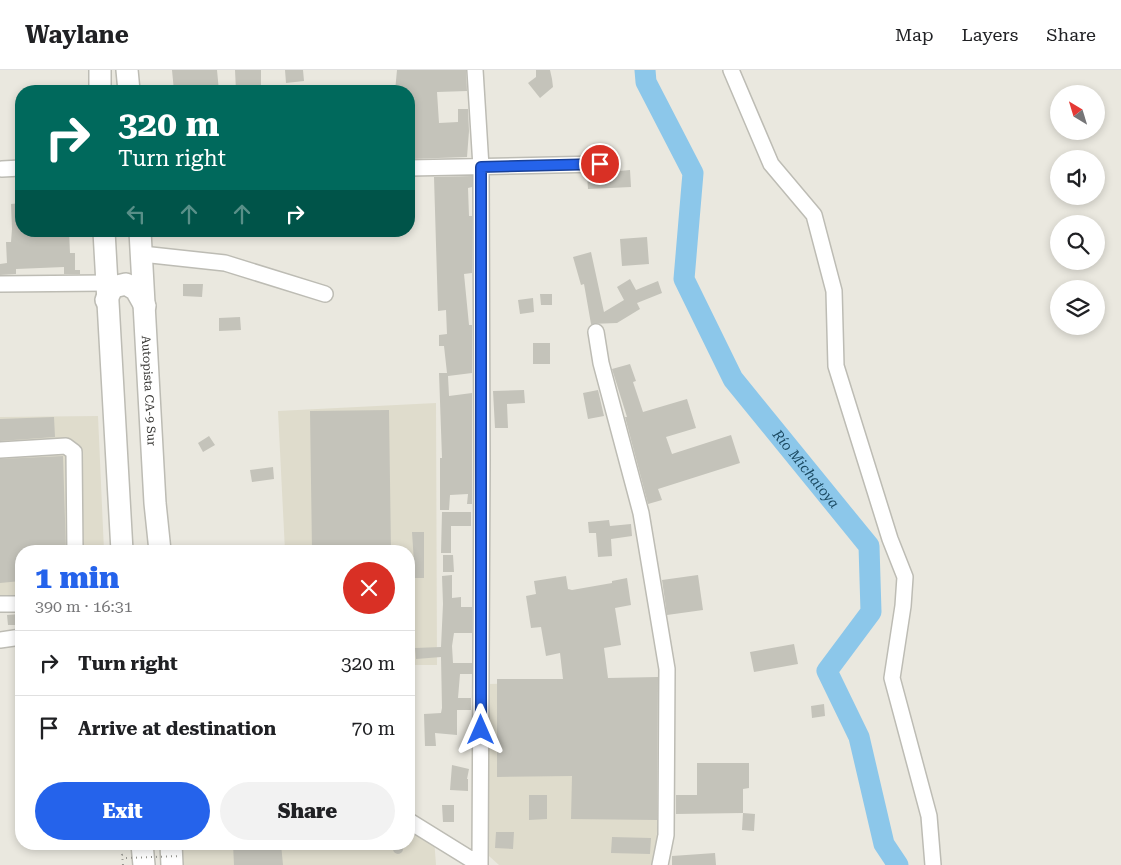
<!DOCTYPE html>
<html lang="en">
<head>
<meta charset="utf-8">
<style>
	:root { --surface:#fff; --page:#f2f2f2; --text:#202124; --muted:#757577; --line:#e0e0e0; --accent:#2563eb }
	body { margin:0; font-family:"Roboto Serif",serif; background:var(--page); color:var(--text); height:100vh; display:flex; flex-direction:column; font-size:19px; white-space:nowrap }
	* { box-sizing:border-box; margin:0 }
	p { font-size:16px; color:var(--muted) }
	.icon { flex:none; width:28px; height:28px; fill:none; stroke:currentColor; stroke-width:2; stroke-linecap:round; stroke-linejoin:round }
	.map { position:relative; flex:1; overflow:hidden }
	.sheet { position:absolute; left:15px; top:475px; width:400px; height:305px; display:flex; flex-direction:column; background:var(--surface); border-radius:20px; box-shadow:0 2px 8px #0003 }
	.sheet>* { flex:none }
	.banner { position:absolute; left:15px; top:15px; width:400px; height:152px; border-radius:20px; box-shadow:0 2px 8px #0003; background:#00695c; color:#fff; overflow:hidden }
	.needle { width:32px; rotate:322deg }
	.controls { position:absolute; left:1050px; top:15px; display:grid; gap:10px }
	.controls a { display:grid; place-items:center; width:55px; height:55px; border-radius:50%; background:var(--surface); box-shadow:0 2px 8px #0003; font-size:25px }
	.pin { position:absolute; display:grid; place-items:center; width:42px; height:42px; color:#fff; margin:-21px; border:2px solid #fff; border-radius:50%; box-shadow:0 1px 5px #0007 }
	.me { position:absolute; width:55px; margin:-28px; rotate:0deg; stroke-linejoin:round; filter:drop-shadow(0 0 4px #0008) }
	.turn { display:flex; align-items:center; gap:18px; height:105px; padding:0 20px; font-size:22px }
	.turn .icon { width:65px; height:65px; stroke-width:2.5 }
	.turn b { display:block; font-size:35px; line-height:42px }
	.lanes { display:flex; align-items:center; height:48px; padding:0 20px; background:#0003; justify-content:center; gap:25px; direction:ltr }
	.lanes .off { opacity:.35 }
	.round { display:grid; place-items:center; flex:none; width:52px; height:52px; border-radius:26px; background:var(--page) }
	.overview { display:flex; align-items:center; justify-content:space-between; height:85px; padding:0 20px }
	h1 { font-size:30px; font-weight:800; line-height:38px; color:var(--accent) }
	.button { display:flex; gap:10px; margin-top:auto; padding:10px 20px }
	.button a { flex:1; height:58px; border-radius:30px; background:var(--accent); color:#fff; font-size:20px; font-weight:800; line-height:58px; text-align:center }
	.button a+a { background:var(--page); color:var(--text) }
	ul { padding:0; list-style:none }
	li { display:flex; align-items:center; gap:15px; height:65px; padding:0 20px; border-top:1px solid var(--line) }
	li div { flex:1 }
	li b { display:block; font-size:19px }
	li em { font-style:normal }
	header { display:flex; align-items:center; gap:30px; box-sizing:border-box; height:70px; padding:0 25px; background:var(--surface); border-bottom:1px solid var(--line) }
	header strong { font-size:24px }
	nav { display:flex; gap:28px; margin-inline-start:auto; font-size:18px }
	.map>svg:first-child { display:block }
</style>
</head>
<body>
<header>
<strong>Waylane</strong>
<nav><a>Map</a><a>Layers</a><a>Share</a></nav>
</header>
<div class="map">
<svg width="1121" height="795" viewBox="0 0 1121 795">
	<rect width="100%" height="100%" fill="#eae8df"/>
	<path fill="#dfdccc" d="M436,333l1,262h-28v-114h-124l-7,-140z
		M98,346l6,135h-83v47h-21v-181z
		M656,610l1,150 -1,29 -3,6h-154l-10,-9v-172z
		M409,759l25,9 2,27h-253l-1,-21h227z"/>
	<g fill="none" stroke-linecap="round" stroke-linejoin="round">
		<path stroke="#8cc7ea" stroke-width="21" id="s1" d="M645,0l1,12 47,91 -9,106 49,100 136,167 2,66 -44,59 32,66 25,107 14,21"/>
	</g>
	<path fill="#c4c3ba" d="M172,0h45l2,21h-45z
		M235,0h26v21h-25z
		M285,0h18l1,11 -18,2z
		M397,0h69l1,21 -30,1 2,31 19,-1v-13h10l1,22 -2,26 -58,2v-68h-14z
		M536,0h14l2,9 1,8 -13,11 -12,-15 8,-6z
		M630,100l1,17 -43,2 -1,-15z
		M472,106v11l-4,1 1,28h3v57l-8,1 5,51h3v48l-24,3 1,20 23,-3v111h-5l1,-10 -18,1 -1,15h-9v-52h2l-3,-85h8l-3,-27h-5v-11l8,-1 -1,-24 -8,1 -4,-134z
		M21,133v28h48l1,22h5v17h5v4h-16v-7l-48,2v5l-16,1v-11l7,-1 -1,-21h5l1,-13 -1,-25z
		M647,167l2,27 -27,2 -2,-27z
		M591,182l13,60 20,-12 -7,-13 13,-8 6,11 22,-9 4,12 -25,10 3,6 -23,14 -26,1 -7,-40 -3,1 -8,-28z
		M183,214h20l-1,13 -19,-1z
		M540,224h12v11h-11z
		M533,228l1,14 -14,2 -2,-14z
		M240,247l1,13 -22,1v-13z
		M533,273h17v21h-17z
		M630,294l6,17 -3,1 10,30 44,-13 9,29 -30,9 6,17 59,-19 9,28 -82,26 4,11 -14,4 -23,-87h2l-15,-48z
		M524,320l1,13 -18,1 1,24h-13l-2,-37z
		M598,320l6,26 -16,3 -5,-26z
		M389,340l2,141h-79l-2,-140z
		M54,347l1,20 -55,4v-22z
		M209,366l6,9 -12,7 -5,-9z
		M63,386l3,95h-45v30l-21,2v-124z
		M273,397l1,12 -22,3 -2,-12z
		M442,442h29v14h-20v27h-10z
		M609,450l1,6 21,-2 1,12 -21,3 1,17 -14,1 -2,-24h-7l-1,-11z
		M412,462h12v46h-9z
		M443,485h10l1,17h-11z
		M452,505v23l9,-1v10h11v26h-18l-2,13 1,17h19v11h-12l-2,24h13v12h-14v25l-22,-2 1,13h-11l-1,-32 17,-1 1,-5 -1,-51 -25,2 -1,-11 26,-1 2,-43 -1,-28z
		M698,505l5,35 -36,5 -5,-35z
		M566,506l2,13 4,1 40,-7v-2l15,-3 4,27 -16,3 6,37 -17,3 4,30 50,-1 -1,143 -86,-1 1,-43 -75,1v-98h66l-3,-26 -14,3 -5,-29 -10,1 -5,-32 10,-2 -2,-13z
		M21,544v11h-13l-1,-10z
		M794,574l4,20 -44,8 -4,-20z
		M824,634l1,12 -13,2 -1,-12z
		M697,693h52v25l-6,1v24l-67,1v-19h21z
		M452,695l17,4 -2,10h1v12l-18,-1z
		M529,725h18v24l-18,1z
		M442,735h12v17h-11z
		M743,743l12,1 -1,17 -12,-1z
		M496,762h18l-1,17 -18,-1z
		M612,767l39,1 -1,16 -39,-1z
		M393 779a5 5 0 1 1 10 0a5 5 0 1 1-10 0Z
		M233,774h48l2,21h-49z
		M715,783l1,12h-44v-9z"/>
	<g fill="none" stroke-linecap="round" stroke-linejoin="round">
		<defs>
			<path id="minor" d="M475,0l6,97 1,292 -2,406
				M731,0l40,94 43,51 20,76 2,75 54,173 15,38 -2,29 -11,72 37,138 4,49
				M409,98l191,-4
				M2,99l19,-1
				M142,184l83,9 100,31
				M0,214l106,-1
				M596,262l5,31 40,150 26,156 -1,166 -6,30
				M0,380l66,-4 8,6 1,99
				M0,534h21
				M0,570l21,-3
				M409,751l71,44"/>
			<g id="highway">
				<path d="M100,0v21"/>
				<path d="M127,0l2,21"/>
				<path d="M104,161l18,320"/>
				<path id="s2" d="M140,161l15,272 5,48"/>
				<path d="M106,230l7,-13 13,-3 10,6 9,16"/>
				<path d="M142,774l2,21"/>
				<path d="M171,774l1,21"/>
			</g>
		</defs>
		<use href="#minor" stroke="#bdbcb4" stroke-width="18"/>
		<use href="#highway" stroke="#bdbcb4" stroke-width="24"/>
		<path stroke="#95948e" stroke-width="2" stroke-dasharray="1 4" stroke-linecap="butt" d="M123,795l-1,-10 4,-1"/>
		<use href="#minor" stroke="#fff" stroke-width="15"/>
		<use href="#highway" stroke="#fff" stroke-width="21"/>
		<path stroke="#95948e" stroke-width="2" stroke-dasharray="1 4" stroke-linecap="butt" d="M126,788l55,-2"/>
	</g>
	<g fill="none" stroke-linecap="round" stroke-linejoin="round">
		<defs>
			<path id="route" d="M481,660v-563l119,-3"/>
		</defs>
		<use href="#route" stroke="#184099" stroke-width="12"/>
		<use href="#route" stroke="#2563eb" stroke-width="9"/>
	</g>
	<g text-anchor="middle" stroke-width="4" stroke-linejoin="round" paint-order="stroke">
		<g font-size="12" fill="#353431" stroke="#eae8df">
			<text dy="4" stroke="none"><textPath href="#s2" startOffset="160">Autopista CA-9 Sur</textPath></text>
		</g>
		<g font-size="14" font-style="italic" fill="#1b4a62" stroke="#eae8df">
			<text dy="5" stroke="none"><textPath href="#s1" startOffset="448">Río Michatoya</textPath></text>
		</g>
	</g>
</svg>
<div class="controls">
<a><svg class="needle" viewBox="-14 -14 28 28"><path d="M0-13l5 13h-10z" fill="#e53935"/><path d="M0 13l5-13h-10z" fill="#757577"/></svg></a>
<a><svg class="icon" aria-label="sound" viewBox="0 0 24 24"><path d="M4 9h4l5-4v14l-5-4H4zM17 9q2 3 0 6"/></svg></a>
<a><svg class="icon" aria-label="search" viewBox="0 0 24 24"><circle cx="10" cy="10" r="6"/><path d="M15 15l6 6"/></svg></a>
<a><svg class="icon" aria-label="layers" viewBox="0 0 24 24"><path d="M12 4l9 5-9 5-9-5zM3 14l9 5 9-5"/></svg></a>
</div>
<div class="pin" style="left:600px;top:94px;background:#d93025"><svg class="icon" aria-label="arrive" viewBox="0 0 24 24"><path d="M6 21V4h12l-3 4 3 4H6"/></svg></div>
<svg class="me" style="left:481px;top:660px" viewBox="-20 -20 40 40"><path d="M0-17L14 15 0 8-14 15z" fill="#2563eb" stroke="#fff" stroke-width="4"/></svg>
<div class="banner">
<div class="turn"><svg class="icon" aria-label="right" viewBox="0 0 24 24"><path d="M7 20v-9h11M14 6l5 5-5 5"/></svg><div><b>320 m</b>Turn right</div></div>
<div class="lanes"><svg class="icon off" aria-label="left" viewBox="0 0 24 24"><path d="M17 20v-9H6M10 6l-5 5 5 5"/></svg><svg class="icon off" aria-label="ahead" viewBox="0 0 24 24"><path d="M12 20V5M6 11l6-6 6 6"/></svg><svg class="icon off" aria-label="ahead" viewBox="0 0 24 24"><path d="M12 20V5M6 11l6-6 6 6"/></svg><svg class="icon" aria-label="right" viewBox="0 0 24 24"><path d="M7 20v-9h11M14 6l5 5-5 5"/></svg></div>
</div>
<section class="sheet">
<div class="overview"><div><h1>1 min</h1><p>390 m · 16:31</p></div><a class="round" style="background:#d93025;color:#fff"><svg class="icon" aria-label="close" viewBox="0 0 24 24"><path d="M6 6l12 12M18 6L6 18"/></svg></a></div>
<ul>
<li><svg class="icon" aria-label="right" viewBox="0 0 24 24"><path d="M7 20v-9h11M14 6l5 5-5 5"/></svg><div><b>Turn right</b></div><em>320 m</em></li>
<li><svg class="icon" aria-label="arrive" viewBox="0 0 24 24"><path d="M6 21V4h12l-3 4 3 4H6"/></svg><div><b>Arrive at destination</b></div><em>70 m</em></li>
</ul>
<div class="button"><a>Exit</a><a>Share</a></div>
</section>
</div>
</body>
</html>
